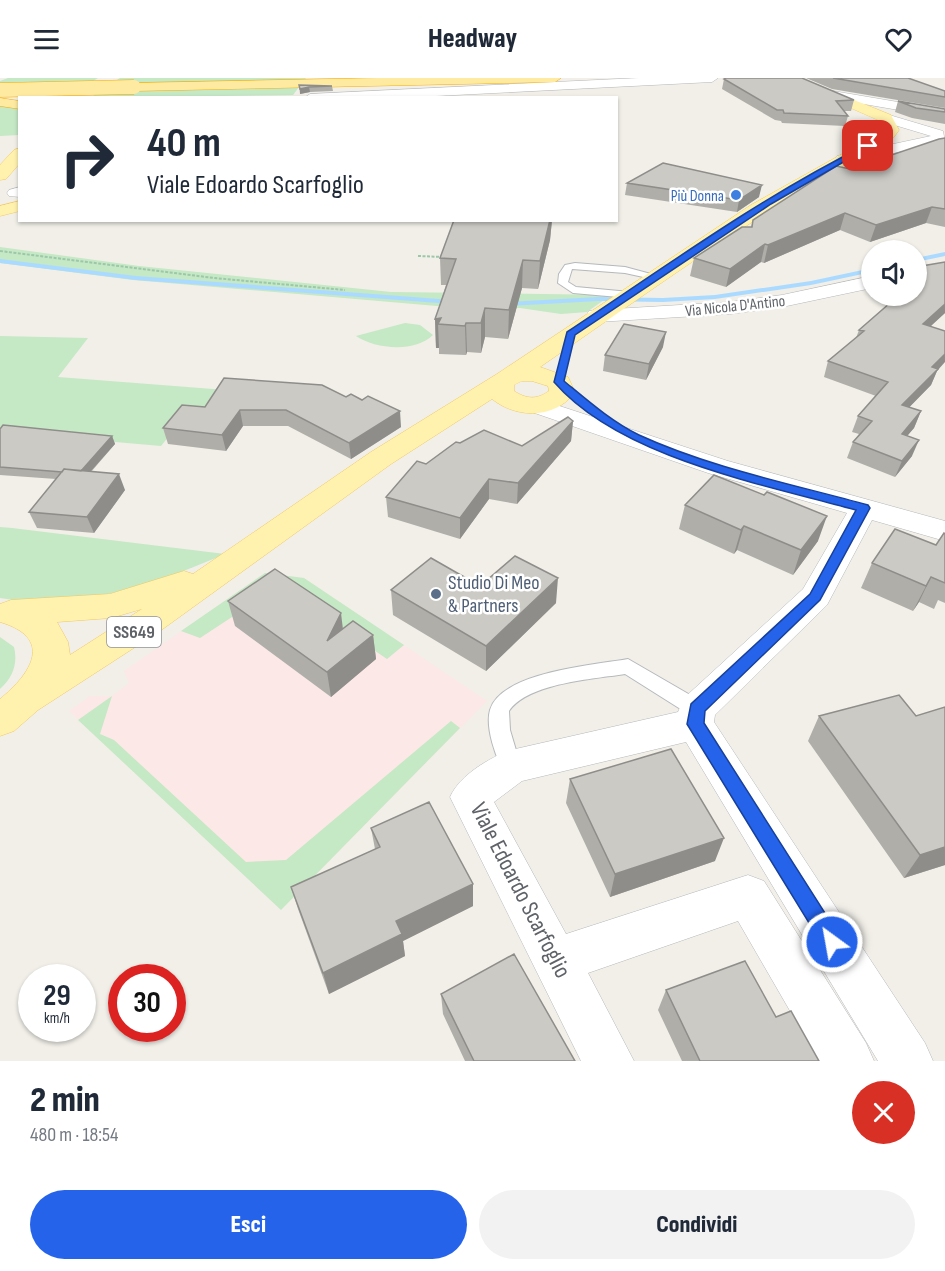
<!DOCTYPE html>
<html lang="it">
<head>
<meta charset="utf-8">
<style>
	:root { --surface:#fff; --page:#f2f2f3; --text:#1f2937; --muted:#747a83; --accent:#2563eb }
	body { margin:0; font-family:"Sofia Sans Condensed",sans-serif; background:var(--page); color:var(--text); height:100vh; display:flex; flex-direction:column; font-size:22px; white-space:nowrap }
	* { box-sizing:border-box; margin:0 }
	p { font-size:20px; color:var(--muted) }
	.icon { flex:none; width:33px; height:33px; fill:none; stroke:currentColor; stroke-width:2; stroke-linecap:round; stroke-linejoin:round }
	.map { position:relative; height:983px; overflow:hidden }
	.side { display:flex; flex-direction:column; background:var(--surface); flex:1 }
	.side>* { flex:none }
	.hud { position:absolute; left:18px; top:18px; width:600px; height:126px; border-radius:0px; box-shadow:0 2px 4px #0004; background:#fff; color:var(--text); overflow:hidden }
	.buttons { position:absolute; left:861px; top:162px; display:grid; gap:12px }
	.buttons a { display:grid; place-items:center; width:66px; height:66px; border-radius:50%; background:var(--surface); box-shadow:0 2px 4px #0004; font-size:30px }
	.speed { position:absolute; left:18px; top:886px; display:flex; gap:12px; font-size:30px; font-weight:700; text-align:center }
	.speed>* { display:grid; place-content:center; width:78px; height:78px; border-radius:50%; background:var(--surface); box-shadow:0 2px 4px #0004; line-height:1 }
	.speed small { font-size:15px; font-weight:400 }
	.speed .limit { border:9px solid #d22; background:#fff; color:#111 }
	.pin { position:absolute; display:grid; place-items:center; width:51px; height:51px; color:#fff; margin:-26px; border-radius:12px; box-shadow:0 3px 9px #0006 }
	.me { position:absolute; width:66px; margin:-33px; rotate:328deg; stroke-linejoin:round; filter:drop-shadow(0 0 4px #0008) }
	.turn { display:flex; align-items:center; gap:21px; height:126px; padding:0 30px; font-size:27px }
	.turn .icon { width:78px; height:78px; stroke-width:2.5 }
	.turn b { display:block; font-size:42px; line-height:51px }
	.round { display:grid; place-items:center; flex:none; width:63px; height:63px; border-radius:32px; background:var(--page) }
	.overview { display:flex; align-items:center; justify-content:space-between; height:102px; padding:0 30px }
	h1 { font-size:36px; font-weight:800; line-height:45px }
	.action { display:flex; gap:12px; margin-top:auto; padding:12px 30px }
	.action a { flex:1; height:69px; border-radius:36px; background:var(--accent); color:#fff; font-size:24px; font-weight:800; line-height:69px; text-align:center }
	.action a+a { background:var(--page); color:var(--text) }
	header { display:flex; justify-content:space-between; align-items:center; height:78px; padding:0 30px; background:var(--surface); font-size:27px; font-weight:800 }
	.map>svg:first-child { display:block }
</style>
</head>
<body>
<header><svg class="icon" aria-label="menu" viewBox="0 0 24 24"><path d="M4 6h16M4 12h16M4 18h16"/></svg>Headway<svg class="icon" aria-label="heart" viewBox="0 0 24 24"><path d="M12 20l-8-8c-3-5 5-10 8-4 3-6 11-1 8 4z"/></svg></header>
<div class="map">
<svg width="945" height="983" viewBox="0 0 945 983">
	<rect width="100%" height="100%" fill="#f1efe8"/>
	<path fill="#fce8e6" d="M265,495l39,5 183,123 -206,209 -212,-199 21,-15h22l17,-13 -5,-12z"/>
	<path fill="#c5e8c5" d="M8,0h90l-8,5 -90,3v-5z
		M120,0h186l-13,17 -203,3z
		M0,25l19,5v27l-19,1z
		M0,169l139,19 252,26 220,3 -24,17 -26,2 -41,-6 -83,-2 -304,-26 -133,-17z
		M405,245l15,2 13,10c-18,18 -58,14 -77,1z
		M0,258l88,2 -30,39 168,13 -16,29 -25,-3 -24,30 -161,-14z
		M0,449l12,1 213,26c-69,30 -148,57 -225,44z
		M265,495l39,5 100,67 -17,14 -108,-73 -79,52 -19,-7z
		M0,559l14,10c4,16 -1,31 -14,42z
		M112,618l-12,38 14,6 132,122 40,-2 165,-139 9,7 -179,182 -203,-190z"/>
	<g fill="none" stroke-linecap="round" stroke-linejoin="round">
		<path fill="#aadaff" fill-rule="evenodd" d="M945,174v4l-29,6v-4z
			M0,181l136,17 316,24 3,2 -3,2 -316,-24 -136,-17z
			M872,190v4l-61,13 -96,14 -52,3 -65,-1 -90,5 -3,-2 3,-2 90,-5 65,1 52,-3 96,-14z"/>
		<defs>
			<path id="service" d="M575,185l50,4 37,10 -5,3 -32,-7 -53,-4 -4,13 8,5 54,5 5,3 -5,3 -57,-5 -15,-10 1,-9 6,-9z
				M628,581l76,44 3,6 -3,6 -7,2 -7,-2 -65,-41c-31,5 -97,9 -116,37l1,19 11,37 -3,6 -7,3 -7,-3c-8,-16 -19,-45 -14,-63 11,-38 104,-45 138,-51z"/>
			<path id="minor" d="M639,0h79l-6,4 -316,16h-92l6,-4z
				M827,12l118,20v8l-122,-21 -2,-3z
				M20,109v10l-11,-1 -2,-3 2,-3z
				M872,198v12l-90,19 -52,7 -133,8 -8,-1 -3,-5 3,-5 8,-1 133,-8 52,-7z
				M535,320l193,63 217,60v20l-73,-21 -45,85 -112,110 -1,7 211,321 8,18h-55l-192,-319 -164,39 -28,21 72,132 182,-59 16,6 102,162 8,18h-55l-81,-140 -150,52 46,88h-53l-131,-264c10,-22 39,-39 61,-47l167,-38 6,-14 119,-109 44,-76 -139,-40 -182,-63 -3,-5 3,-5z"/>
			<path id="secondary" d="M886,36l57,17 2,11 -102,22 -6,-2 -2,-3 2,-3 94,-20 -50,-15 -2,-3z"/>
			<path id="primary" d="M783,0h17l91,37 8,15 -5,7c-124,67 -238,150 -354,230l28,10 7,15c-19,27 -58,27 -83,7l-101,65 -231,167 -122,79 -24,21 -14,5v-37c32,-26 54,-61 0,-77v-18l11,-4 99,-6 74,-23 9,3 178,-122 126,-78 254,-169 134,-75 -5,-9zM522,303h10l16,5 1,5c-12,9 -23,8 -35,0v-6zM142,531l-72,46 -2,-13 -11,-20 54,-4z
				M20,70v15l-14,16 -6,1v-15l14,-15z
				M20,123v10l-20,5v-10z"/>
			<path id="trunk" d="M378,0h183l-6,4 -421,9 -6,-4 6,-4z
				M0,20l20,3v8l-20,-3z"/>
		</defs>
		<use href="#service" stroke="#b5b8bc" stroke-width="2"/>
		<use href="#minor" stroke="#b5b8bc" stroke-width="1"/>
		<use href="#secondary" stroke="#b6babf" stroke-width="1"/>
		<use href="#primary" stroke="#f2c960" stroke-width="1"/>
		<use href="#trunk" stroke="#f9ab00" stroke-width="1"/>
		<path stroke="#9cc7a9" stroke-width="2" stroke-dasharray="3 1.5" stroke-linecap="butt" d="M0,173l214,27 131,12
			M418,178l26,1"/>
		<use href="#service" fill="#fff" fill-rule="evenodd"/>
		<use href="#minor" fill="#fff" fill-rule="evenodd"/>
		<use href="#secondary" fill="#fff" fill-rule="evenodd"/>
		<use href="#primary" fill="#fff2af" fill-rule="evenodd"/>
		<use href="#trunk" fill="#feeaa1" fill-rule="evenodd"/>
		<defs>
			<path id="trunk-bridge" d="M0,12l134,-3"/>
		</defs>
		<use href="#trunk-bridge" stroke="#f9ab00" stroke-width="15" stroke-linecap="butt"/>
		<use href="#trunk-bridge" stroke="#feeaa1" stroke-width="14"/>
	</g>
	<path fill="#afaea9" d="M806,0h102l37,13v17l-113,-19z
		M724,1l130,21 -3,11h-7l4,5 -3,10 -63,-3 -1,-2 -6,-1 -53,-31z
		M299,7l33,1 1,5 -23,1 -10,2z
		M898,23l47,8v15l-33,-6 -17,-6z
		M945,60v89l-19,-4 -56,19 -30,-12 -76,33 -3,-1 -35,25 -36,-11 4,-18 57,-31 2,-7 97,-51z
		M627,105l132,14 -22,15 -112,-17z
		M454,142h98l-2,20 -12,49 -16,-1 -14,51 -23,-2 -4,16 -14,-1 -1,3 -27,-1v-6h-3l-1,-29 11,-34h-5l-1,-27z
		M945,184v51l-15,13 7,45 -6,14 -22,22 12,4 -7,17 -7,8 5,20 -17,21 -48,-19 6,-16 6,-8 -7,-2 6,-16 18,-20 -52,-19 4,-16 28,-23 3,-8 35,-30 -2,-1 1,-3h23z
		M663,269l-17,33 -43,-9 2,-16z
		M224,300l177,49 -50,32 -63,-33h-45l-17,25 -58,-7 -5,-16 42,-21z
		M573,343l-2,20 -54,63 -28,-5 -29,40 -72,-22 -2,-20 74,-54 62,3z
		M0,351l112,7 3,8 -24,28 34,18 -31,43 -57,-5 -8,-16 27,-33 -56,-4z
		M764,417l54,46 -25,34 -56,-25 -3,4 -55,-25 6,-24z
		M945,456v69l-7,-3 -4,9 -15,-7 -6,9 -52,-23 11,-25 64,-18z
		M480,508l76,17 -70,68 -93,-56 -2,-25z
		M228,523l115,27 30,7 3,24 -45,38 -96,-71z
		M819,638h97l29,149 -41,13 -96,-137z
		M570,701l145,82 -105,36 -44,-94z
		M371,750l102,56v22l-70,35 2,15 -76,38 -31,-85 -7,-22 84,-38z
		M666,912l110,27 43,44h-137l-24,-51z
		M441,916l134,67h-110l-22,-47z"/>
	<path fill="#8f8d8a" d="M309,9l1,5 -10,2v-5z
		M762,107l-3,12 -22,15 2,-12z
		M932,129l-6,16 -56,19 6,-17z
		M845,135l-5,17 -76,33 4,-18z
		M550,142h2l-2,20 -12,49 2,-28z
		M765,166l-4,18 -35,25 4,-18z
		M523,182l-1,28 -14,51 1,-29z
		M945,226v9l-28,26 6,-15z
		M485,230v29l-4,16v-30z
		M441,240l-3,6 1,24h-3l-1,-29z
		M466,245l1,29 -1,3 -1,-29z
		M666,254l-3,15 -17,33 3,-16z
		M945,276v8l-8,9 -6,14 -35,36 6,-16 30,-38z
		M240,332l3,16 -17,25 -4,-16z
		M400,333l1,16 -50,32 -2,-16z
		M921,333l-7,17 -19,22 7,-16z
		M573,343l-2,20 -54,63 1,-21z
		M112,358l3,8 -33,37 -3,-8z
		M919,362l-7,16 -17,21 7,-16z
		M119,396l6,16 -31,43 -7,-16z
		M489,401v20l-29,40v-21z
		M827,438l-9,25 -25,34 8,-25z
		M744,448l-7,24 -3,4 7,-24z
		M931,499l-12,25 -6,9 13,-25z
		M558,500l-2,25 -70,68v-25z
		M341,535l3,25 -17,3z
		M373,557l3,24 -45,38 -4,-25z
		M724,760l-9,23 -105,36 5,-23z
		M945,769v18l-41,13 16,-23z
		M473,806v22l-70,35 2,15 -76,38 -6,-21 73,-52z"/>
	<path fill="#cccac5" stroke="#8f8d8a" stroke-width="1.5" d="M726,0h76l52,22 -18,1 12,15 -64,-3 -1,-3h-6l-53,-31z
		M833,0h75l37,13v6z
		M299,7l33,1 -23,1 -9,2z
		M898,23l47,8v3l-29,-4z
		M945,60v71l-13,-2 -56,18 -31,-12 -77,32 -3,-1 -35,25 -36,-11 48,-31h10l1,-7 83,-54 14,3 89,-30z
		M663,85l99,22 -23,15 -112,-17z
		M454,142h96l-10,41 -17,-1 -14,50 -24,-2 -4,15h-15l-1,3 -27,-2 3,-6 -6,1 21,-60 -16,-1z
		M945,184v42l-22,20 22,7v23l-13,13 6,2 -36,36 19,6 -19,23 17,6 -17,21 -49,-19 19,-21 -14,-5 30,-34 -60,-21 36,-30 -5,-1 39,-34h18v-29z
		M624,246l42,8 -17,32 -44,-9z
		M224,300l98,7 24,12 5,-3 11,6 6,-4 32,15 -51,32 -63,-33h-46l-18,25 -59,-7 19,-23 23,2z
		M568,339l5,4 -55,62 -29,-4 -29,39 -74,-21 31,-36 9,3 30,-22 4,1 24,-13 38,16z
		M3,347l109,11 -31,35 -17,-2 -2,3 -62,-5v-38z
		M64,391l55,5 -32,43 -58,-5z
		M714,397l50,20 3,-3 60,24 -26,34 -57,-24 -3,4 -56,-25z
		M895,451l41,16 8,-12 1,1v49l-14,-6 -5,9 -54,-23z
		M515,478l43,22 -72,68 -95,-56 40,-32 49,28z
		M275,491l66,44 -14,28 26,-20 20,14 -46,37 -99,-71z
		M899,617l17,21 29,-9v140l-25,8 -101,-139z
		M671,671l53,89 -109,36 -45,-95z
		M429,724l44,82 -77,37 6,13 -79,39 -32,-86 89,-40 -9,-19z
		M514,876l61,107h-101l-33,-67z
		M745,883l31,56 15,-6 28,50h-119l-34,-71z"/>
	<path fill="#2563eb" stroke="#184099" stroke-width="1.5" d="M866,67l5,1 -100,58 -196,131 -11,46c23,19 48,41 75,54 72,33 153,49 229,70l2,3 -50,92 -115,111 -1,12 135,212 3,7 -3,7 -7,3 -7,-3 -138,-225 4,-20 119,-110 46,-84c-93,-26 -236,-52 -302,-128l13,-50c98,-65 194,-135 299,-187z"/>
	<circle fill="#3f7fe0" stroke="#fff" stroke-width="2" cx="736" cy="117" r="6"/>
	<circle fill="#5c6f8a" stroke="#fff" stroke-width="2" cx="436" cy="516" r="6"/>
	<g text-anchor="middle" stroke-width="5" stroke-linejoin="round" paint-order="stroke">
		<g font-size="16" fill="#366cbe" stroke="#fff" text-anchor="end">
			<text x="724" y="123">Più Donna</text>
		</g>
		<g font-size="16" fill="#5f6368" stroke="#fff">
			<text transform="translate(735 227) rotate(-6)" y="6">Via Nicola D'Antino</text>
		</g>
		<rect fill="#fff" stroke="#8f9295" stroke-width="1.5" x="107" y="539" width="54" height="30" rx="4.5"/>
		<g font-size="18" font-weight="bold" fill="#5f6368">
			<text x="134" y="560">SS649</text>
		</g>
		<g font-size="20" fill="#4e5e75" stroke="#fff" text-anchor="start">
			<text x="448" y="511">Studio Di Meo<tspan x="448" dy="23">&amp; Partners</tspan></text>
		</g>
		<g font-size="24" fill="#5f6368" stroke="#fff">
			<text transform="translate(521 812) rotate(63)" y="8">Viale Edoardo Scarfoglio</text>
		</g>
	</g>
</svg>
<div class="buttons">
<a><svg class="icon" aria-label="sound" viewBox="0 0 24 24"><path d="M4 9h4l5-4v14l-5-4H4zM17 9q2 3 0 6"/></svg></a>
</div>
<div class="speed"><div>29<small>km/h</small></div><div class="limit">30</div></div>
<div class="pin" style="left:868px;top:68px;background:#d93025"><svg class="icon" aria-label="arrive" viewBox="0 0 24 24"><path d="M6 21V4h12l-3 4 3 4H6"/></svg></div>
<svg class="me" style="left:832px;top:864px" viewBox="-20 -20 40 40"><circle r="17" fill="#2563eb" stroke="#fff" stroke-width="3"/><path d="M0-11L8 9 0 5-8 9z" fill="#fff"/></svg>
<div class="hud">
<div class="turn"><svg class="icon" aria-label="right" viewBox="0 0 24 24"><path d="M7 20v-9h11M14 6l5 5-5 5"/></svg><div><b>40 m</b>Viale Edoardo Scarfoglio</div></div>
</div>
</div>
<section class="side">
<div class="overview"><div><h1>2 min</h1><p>480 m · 18:54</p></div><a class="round" style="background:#d93025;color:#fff"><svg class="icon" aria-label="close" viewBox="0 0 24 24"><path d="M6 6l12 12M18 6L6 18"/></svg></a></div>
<div class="action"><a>Esci</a><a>Condividi</a></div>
</section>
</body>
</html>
